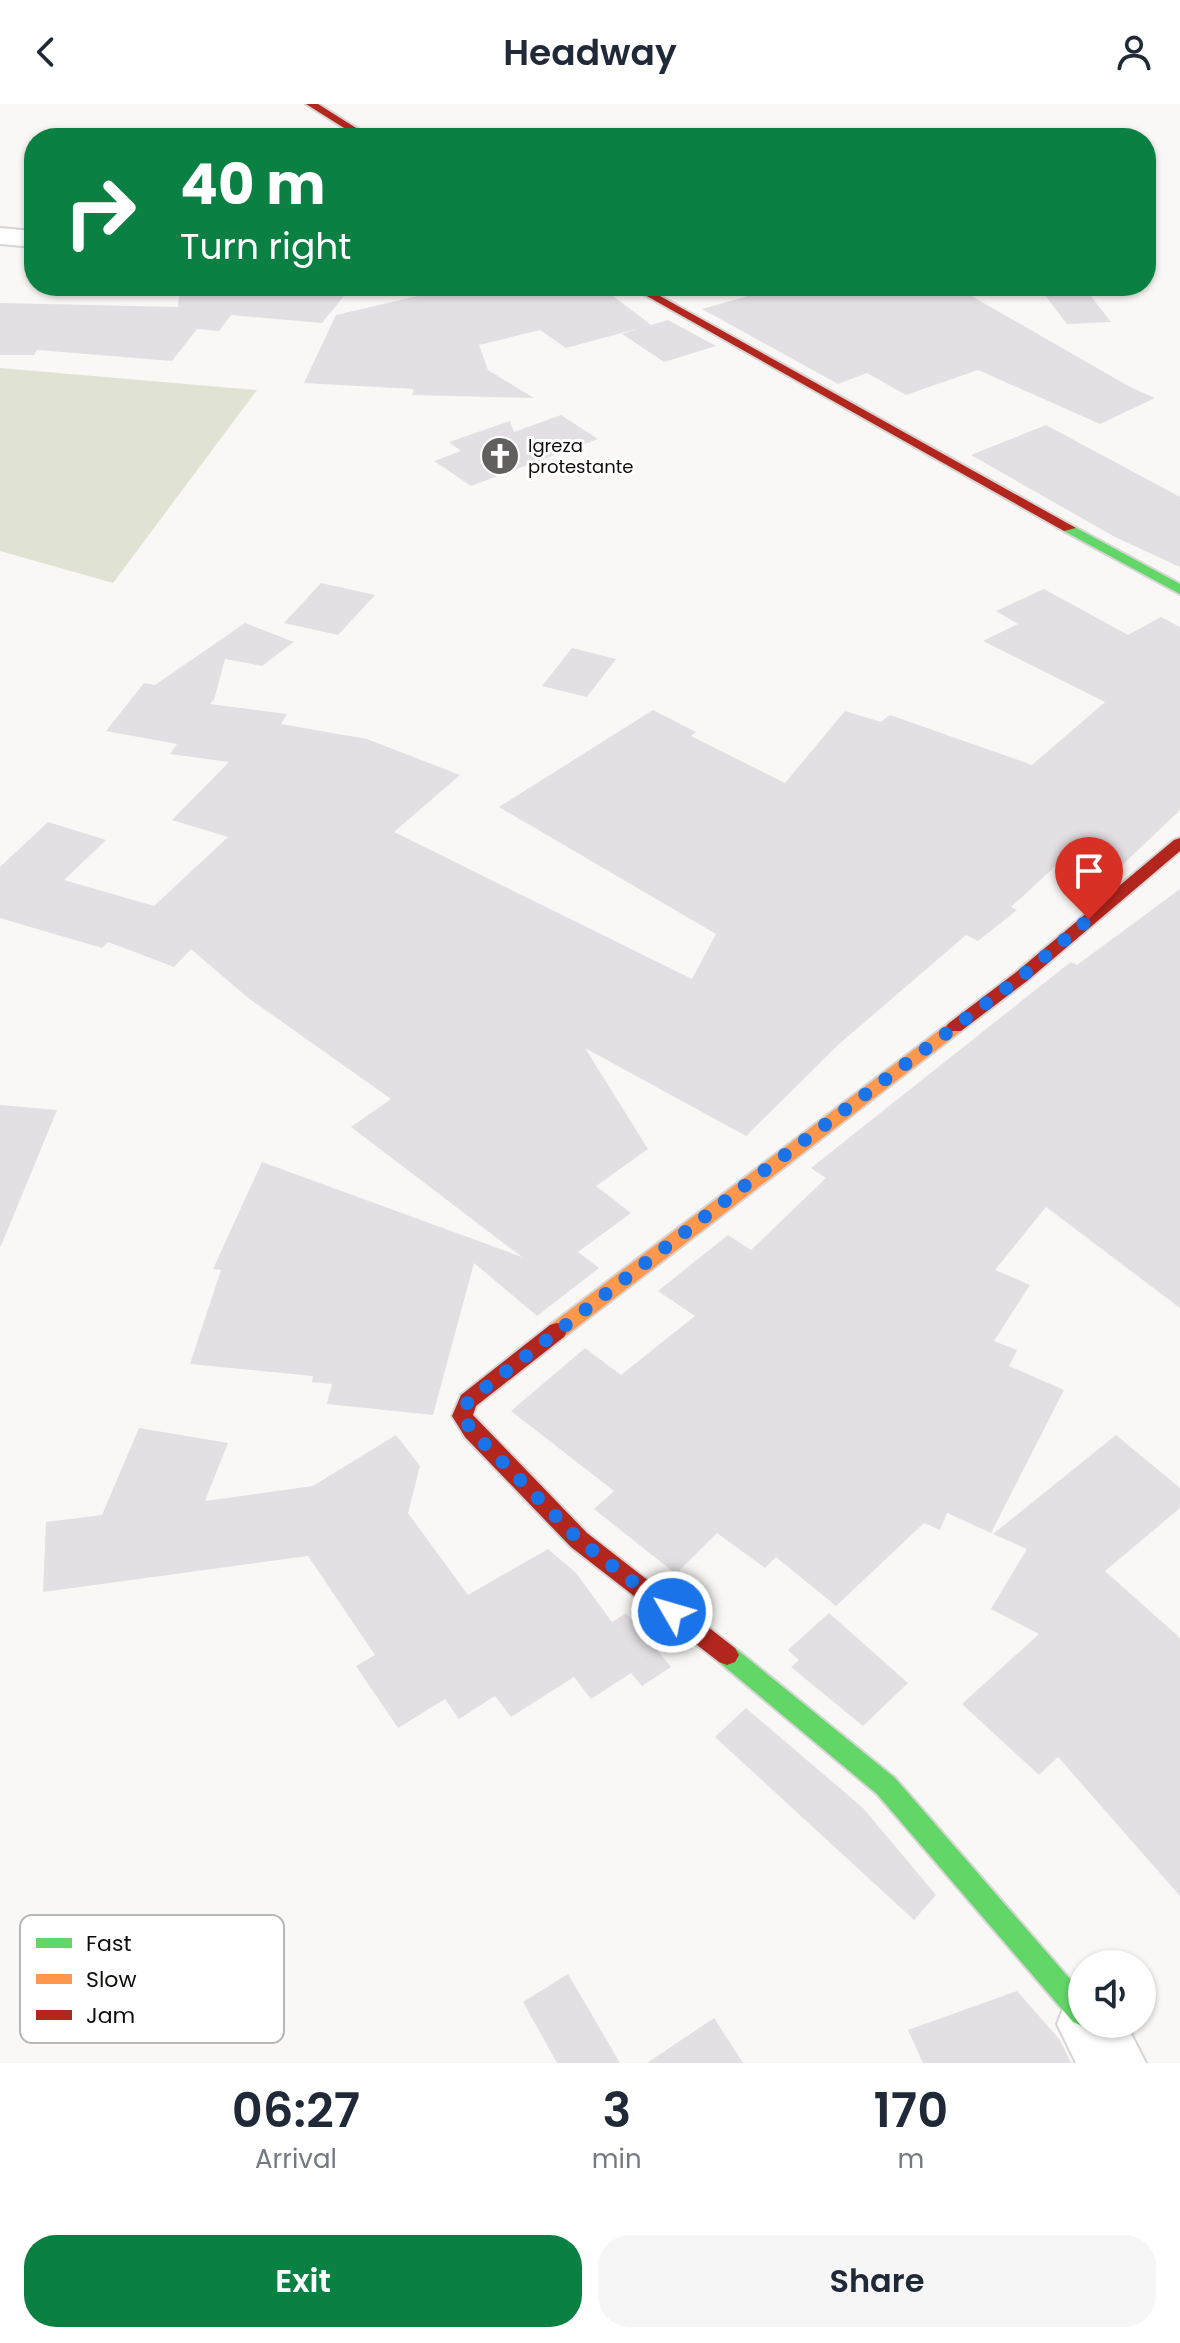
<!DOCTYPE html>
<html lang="en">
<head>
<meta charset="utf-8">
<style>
	:root { --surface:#fff; --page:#f6f6f7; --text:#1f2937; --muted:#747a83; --accent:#0b8043 }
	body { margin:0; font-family:Poppins,sans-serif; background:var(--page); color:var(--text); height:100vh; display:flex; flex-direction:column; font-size:30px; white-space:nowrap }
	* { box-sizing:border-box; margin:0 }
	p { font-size:26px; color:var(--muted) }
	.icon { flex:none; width:44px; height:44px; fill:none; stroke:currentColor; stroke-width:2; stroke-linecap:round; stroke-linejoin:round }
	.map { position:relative; height:1959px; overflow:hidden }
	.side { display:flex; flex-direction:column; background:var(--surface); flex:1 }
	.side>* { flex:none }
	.hud { position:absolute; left:24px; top:24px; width:1132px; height:168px; border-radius:32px; box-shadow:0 2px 6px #0004; background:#0b8043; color:#fff; overflow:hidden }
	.fabs { position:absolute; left:1068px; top:1846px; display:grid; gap:16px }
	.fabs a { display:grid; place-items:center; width:88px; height:88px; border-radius:50%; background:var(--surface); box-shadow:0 2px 6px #0004; font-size:40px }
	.pin { position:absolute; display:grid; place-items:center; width:68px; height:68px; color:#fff; margin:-82px -34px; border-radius:50% 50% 50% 0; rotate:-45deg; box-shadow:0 0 8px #0007 }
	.pin .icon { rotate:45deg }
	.me { position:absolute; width:88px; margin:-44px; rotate:308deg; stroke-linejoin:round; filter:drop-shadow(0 0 6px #0008) }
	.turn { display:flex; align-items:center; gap:28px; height:168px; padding:0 24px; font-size:36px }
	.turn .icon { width:104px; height:104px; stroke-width:2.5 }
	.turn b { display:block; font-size:56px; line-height:68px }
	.eta { display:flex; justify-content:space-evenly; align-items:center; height:136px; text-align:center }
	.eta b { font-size:48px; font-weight:600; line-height:56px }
	.cta { display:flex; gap:16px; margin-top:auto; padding:16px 24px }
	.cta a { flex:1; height:92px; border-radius:32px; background:var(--accent); color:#fff; font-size:32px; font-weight:600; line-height:92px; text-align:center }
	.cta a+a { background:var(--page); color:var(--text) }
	header { display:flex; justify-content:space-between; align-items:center; height:104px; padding:0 24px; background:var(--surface); font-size:36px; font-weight:600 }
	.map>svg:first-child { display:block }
</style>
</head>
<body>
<header><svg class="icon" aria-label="back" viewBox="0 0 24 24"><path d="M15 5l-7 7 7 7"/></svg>Headway<svg class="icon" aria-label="person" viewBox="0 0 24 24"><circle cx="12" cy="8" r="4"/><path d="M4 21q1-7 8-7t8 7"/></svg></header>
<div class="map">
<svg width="1180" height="1959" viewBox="0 0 1180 1959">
	<rect width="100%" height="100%" fill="#faf8f6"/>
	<path fill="#e0e3d3" d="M0,264l257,22 -144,193 -113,-32z"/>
	<path fill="#e3dfe3" d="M180,182h172l-30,37 -91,-8 -12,16 -22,-2 -25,32 -135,-11 -3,5h-34v-52l178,4z
		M461,182h139l51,39 17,-5 48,26 -52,16 -42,-28 18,-6 -74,20 -26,-18 -61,15 9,25 46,28 -122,-3 2,-6 -110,-6 32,-68z
		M784,182h170l176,101 25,11 -55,26 -122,-54 -72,25 -39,-22 -29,11 -136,-75z
		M1038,182h45l28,36 -44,2z
		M561,311l37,24 -127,47 -37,-25 27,-10 -12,-9 61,-21 4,11z
		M1046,321l134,72v70l-65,-30 -144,-82z
		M321,479l54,12 -37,40 -54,-12z
		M1044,485l84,46 33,-18 19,10v183l-64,61 -44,-20 -61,56 6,3 -39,31 -12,-6 -128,110 -92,91 -161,-88 63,101 -52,37 35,27 -53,39 21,16 -62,48 -63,-53 -41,152 -106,-11 5,-20 -20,-2 1,-6 -123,-12 31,-94 -8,-1 49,-107 260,95 -171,-130 40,-28 -144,-102 -56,-48 -17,18 -66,-25 -6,6 -102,-30v-51l48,-45 58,18 -42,40 90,26 74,-69 -56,-17 57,-58 -59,-8 7,-10 -71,-13 38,-48 11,2 90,-62 49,19 -32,24 -37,-7 -11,41 -4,4 77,10 -6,10 86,15 93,36 -66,57 298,147 24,-45 -217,-127 154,-97 43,22 -5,4 94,47 60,-72 36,11 9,-7 142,50 73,-63 -122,-61 35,-17 -22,-13z
		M572,544l44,11 -29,38 -45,-11z
		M1180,785v419l-134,-101 -51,63 35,15 -36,56 23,9 -8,16 55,24 -73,143 -44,-20 -7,17 -16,-7 -88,83 -60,-49 -11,11 -48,-35 -41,41 -82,-65 20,-18 -103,-80 74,-63 36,27 74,-59 -37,-25 70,-56 23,15 75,-72 -15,-10 252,-200 8,-6 6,3z
		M0,1001l57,5 -56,136h-1z
		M139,1324l89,15 -23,58 108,-15 83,-51 24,31 -12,47 60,82 80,-46 28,24 36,49 14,-9 45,54 -29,19 -11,-13 -40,26 -17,-22 -63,40 -16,-21 -36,23 -14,-20 -47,29 -42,-62 19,-11 -67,-99 -265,36 3,-70 56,-7z
		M1116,1331l64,53v20l-75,63 75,67v258l-122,-139 -19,18 -77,-71 77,-70 -48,-25 36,-60 -34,-15z
		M829,1509l79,70 -45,43 -72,-59 8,-7 -11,-10z
		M746,1604l117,100 73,87 -22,25 -199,-183z
		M568,1870l52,89h-63l-34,-61z
		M1017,1887l43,49 11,23h-148l-15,-33z
		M714,1914l29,45h-96z"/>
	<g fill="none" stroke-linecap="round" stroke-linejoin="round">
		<defs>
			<path id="street" d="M0,124l34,3v16l-34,-3z
				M1082,1891v29h44l20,39h-70l-19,-39 9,-23z"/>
			<path id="fast" d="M1069,420l111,60v10l-116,-63 -2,-3z
				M727,1541l8,3 160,130 187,215v31h5l-5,2 -9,-4 -196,-228 -158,-132 -4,-7 4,-7z"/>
			<path id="slow" d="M955,917l6,2 3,4 -3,4 -397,306 -7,2 -7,-2 -3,-6 3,-6 399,-302z"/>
			<path id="jam" d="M306,0h12l54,34h-12z
				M629,182h13l434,242 -12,3z
				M1180,734v13l-153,130 -66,50h-12l-3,-4 3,-4 66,-50 159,-133z
				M557,1219l7,2 3,6 -3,6 -88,69 -3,9 114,118 148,115 4,7 -4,7 -8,3 -8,-3 -148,-115 -106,-110 -13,-21 9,-21 89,-70z"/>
		</defs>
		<use href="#street" stroke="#d7d5d4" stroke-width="4"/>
		<use href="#fast" stroke="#d7d5d4" stroke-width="4"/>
		<use href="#slow" stroke="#d7d5d4" stroke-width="4"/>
		<use href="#jam" stroke="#d7d5d4" stroke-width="4"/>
		<use href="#street" fill="#fefefe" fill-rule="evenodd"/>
		<use href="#fast" fill="#63d668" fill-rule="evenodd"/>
		<use href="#slow" fill="#ff974d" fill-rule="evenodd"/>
		<use href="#jam" fill="#b3261e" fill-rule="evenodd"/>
	</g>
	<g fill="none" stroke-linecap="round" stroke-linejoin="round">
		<path stroke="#1a73e8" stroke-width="14" stroke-dasharray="0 25.2" d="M672,1508l-93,-72 -107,-109 -10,-15 6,-15 293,-228 260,-196 68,-58"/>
	</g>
	<defs>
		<symbol id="church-disc" viewBox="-11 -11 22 22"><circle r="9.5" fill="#61605e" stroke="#fff"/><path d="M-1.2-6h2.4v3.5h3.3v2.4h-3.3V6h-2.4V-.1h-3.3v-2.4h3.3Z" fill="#fff"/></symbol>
	</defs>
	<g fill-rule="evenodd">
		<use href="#church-disc" x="478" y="330" width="44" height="44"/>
	</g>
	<g text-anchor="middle" stroke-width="6" stroke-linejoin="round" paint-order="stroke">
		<g font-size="18" fill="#0f0e0c" stroke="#fff" text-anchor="start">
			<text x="528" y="348">Igreza<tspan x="528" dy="21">protestante</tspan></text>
		</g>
	</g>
	<rect x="20" y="1811" width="264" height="128" rx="12" fill="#fff" stroke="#b7b7b6" stroke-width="2"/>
	<rect x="36" y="1834" width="36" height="10" fill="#63d668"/>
	<rect x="36" y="1870" width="36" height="10" fill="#ff974d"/>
	<rect x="36" y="1906" width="36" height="10" fill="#b3261e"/>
	<g font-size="22" fill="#0f0e0c">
		<text x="86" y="1847">Fast</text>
		<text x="86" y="1883">Slow</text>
		<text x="86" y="1919">Jam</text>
	</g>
</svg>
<div class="fabs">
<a><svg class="icon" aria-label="sound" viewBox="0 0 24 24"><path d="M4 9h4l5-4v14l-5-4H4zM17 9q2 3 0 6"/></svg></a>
</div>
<div class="pin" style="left:1089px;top:815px;background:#d93025"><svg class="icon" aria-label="arrive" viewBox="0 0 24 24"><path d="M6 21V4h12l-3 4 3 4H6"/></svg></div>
<svg class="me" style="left:672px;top:1508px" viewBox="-20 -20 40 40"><circle r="17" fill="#1a73e8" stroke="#fff" stroke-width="3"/><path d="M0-11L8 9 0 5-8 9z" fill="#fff"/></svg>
<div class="hud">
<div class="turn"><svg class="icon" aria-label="right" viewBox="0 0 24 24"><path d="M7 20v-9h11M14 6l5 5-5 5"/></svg><div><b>40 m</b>Turn right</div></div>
</div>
</div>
<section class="side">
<div class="eta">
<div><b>06:27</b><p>Arrival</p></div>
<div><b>3</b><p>min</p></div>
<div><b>170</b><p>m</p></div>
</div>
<div class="cta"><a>Exit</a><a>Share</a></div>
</section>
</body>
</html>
